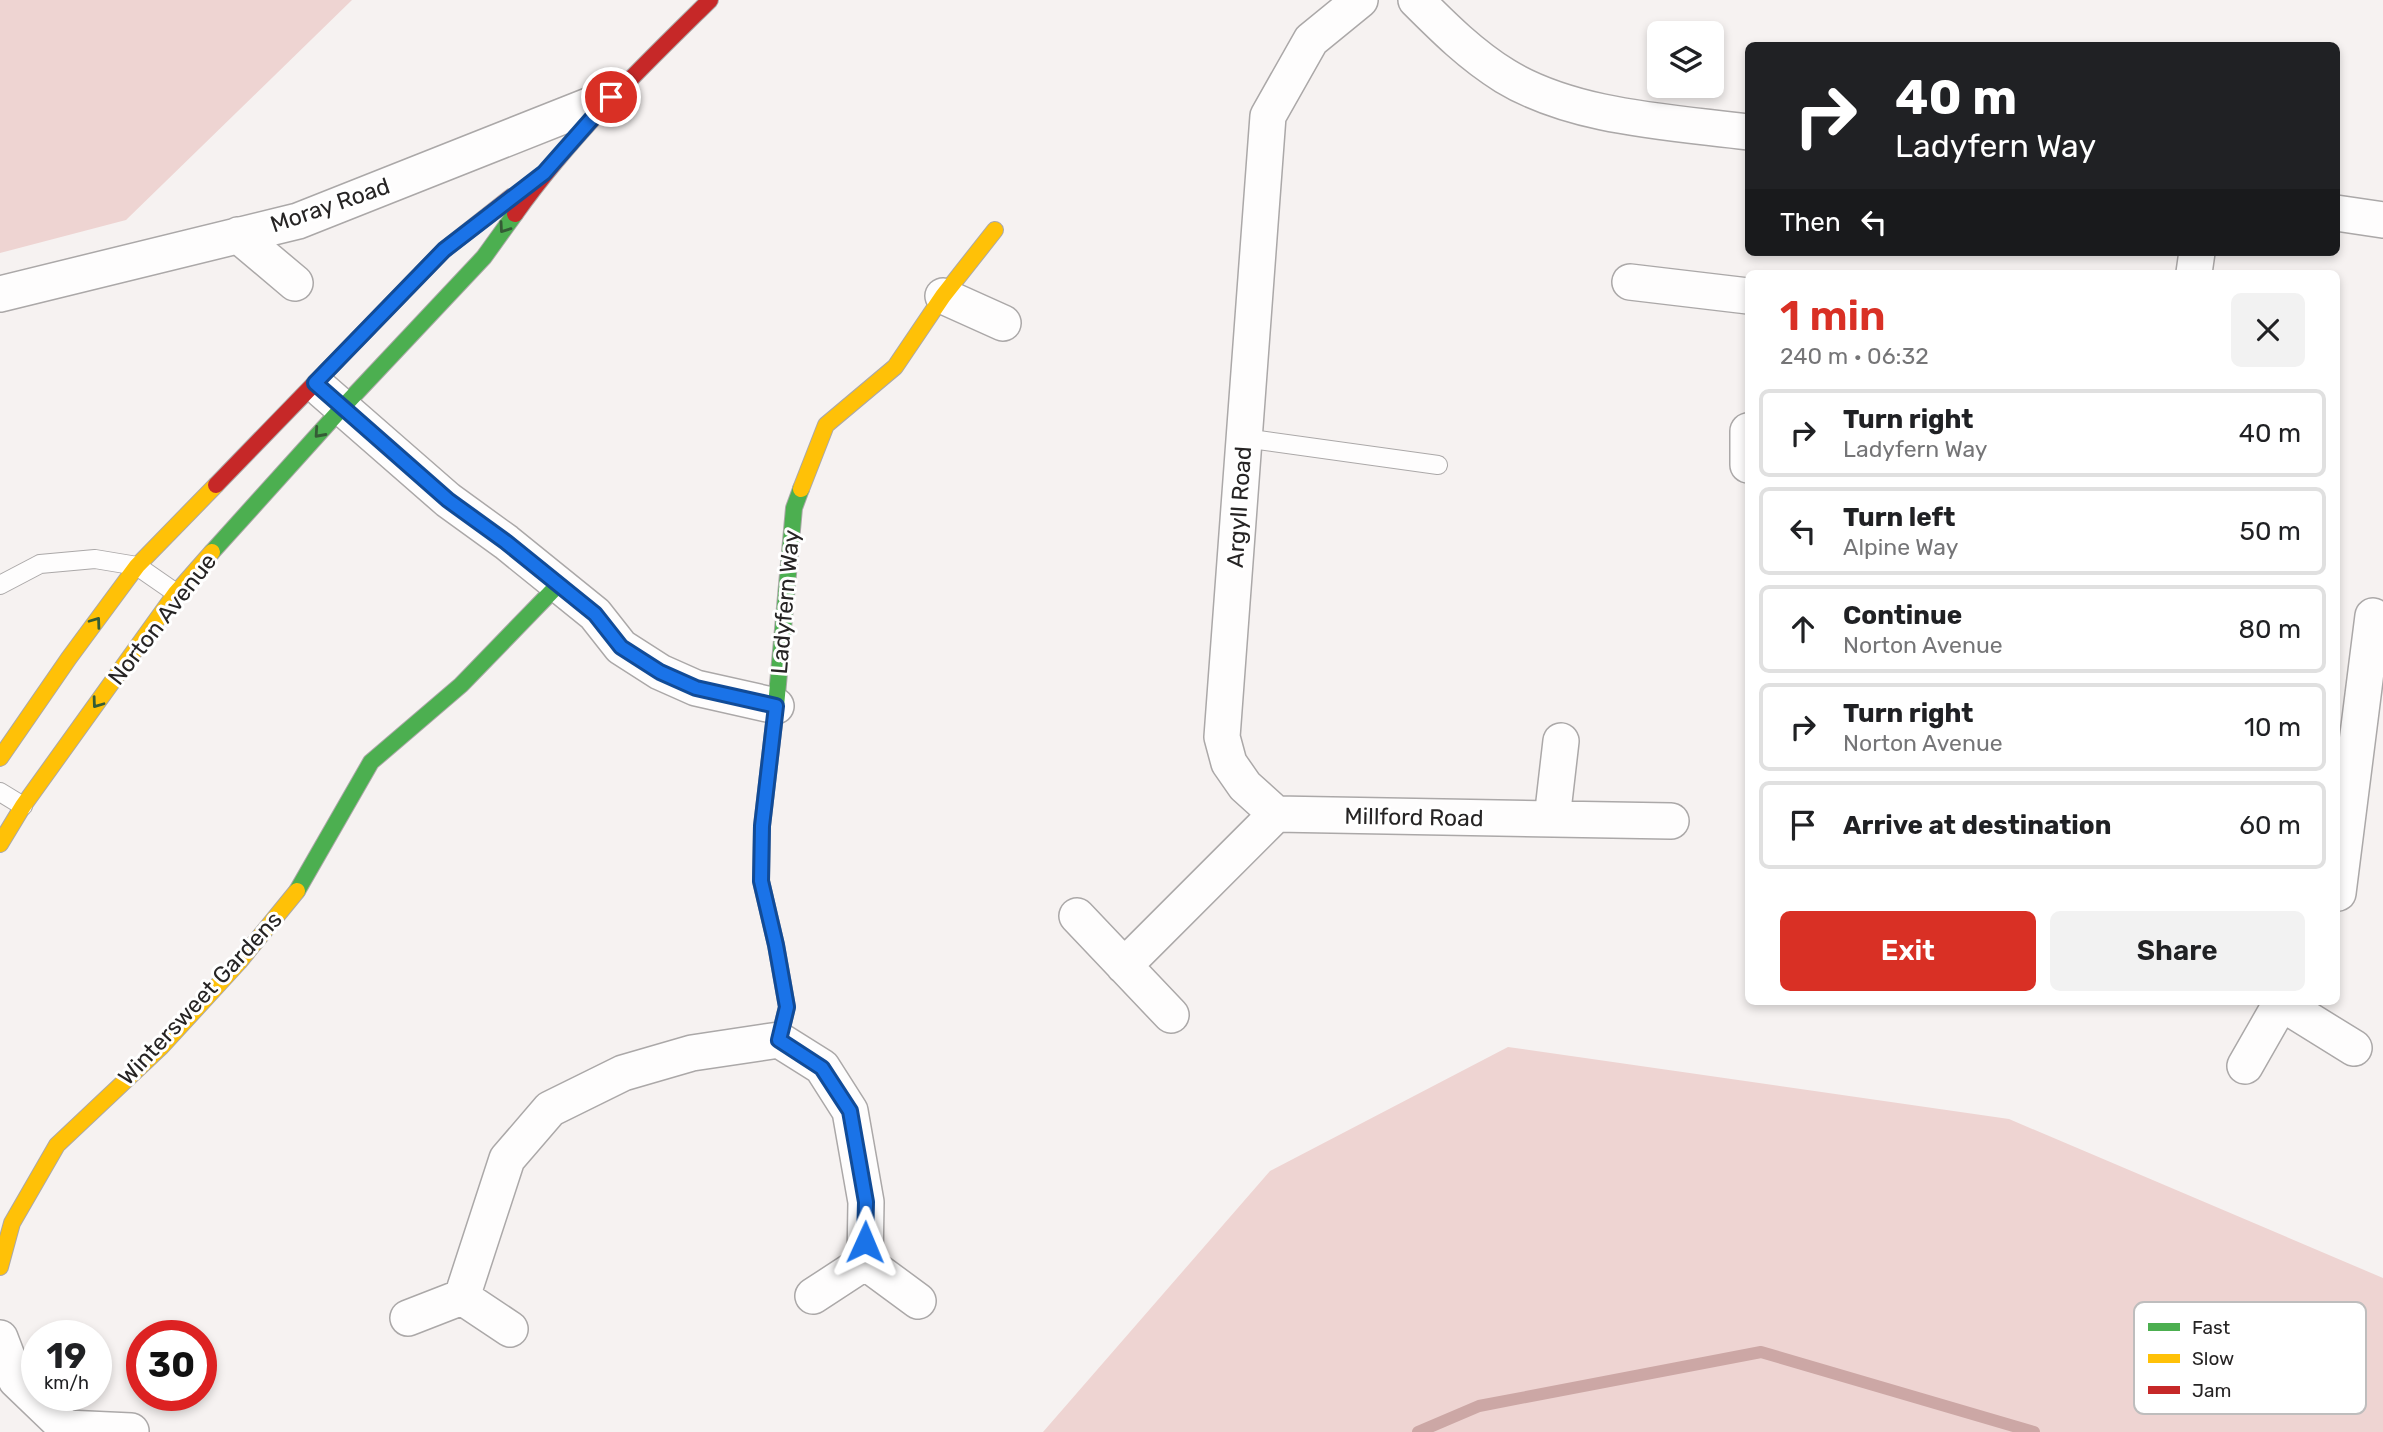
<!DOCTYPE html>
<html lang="en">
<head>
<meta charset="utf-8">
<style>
	:root { --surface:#fff; --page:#f2f2f2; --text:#202124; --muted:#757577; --line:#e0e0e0; --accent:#d93025 }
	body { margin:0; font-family:Rubik,sans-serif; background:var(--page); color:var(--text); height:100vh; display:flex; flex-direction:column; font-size:26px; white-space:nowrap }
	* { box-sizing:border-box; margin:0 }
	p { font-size:23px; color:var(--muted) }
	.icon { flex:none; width:38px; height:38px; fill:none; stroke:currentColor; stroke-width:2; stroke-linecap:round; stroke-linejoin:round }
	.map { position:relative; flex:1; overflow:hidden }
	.sheet { position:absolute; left:1745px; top:270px; width:595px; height:735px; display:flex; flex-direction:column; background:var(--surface); border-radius:10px; box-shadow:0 4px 10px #0003 }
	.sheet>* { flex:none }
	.banner { position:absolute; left:1745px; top:42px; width:595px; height:214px; border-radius:10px; box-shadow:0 4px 10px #0003; background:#202124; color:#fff; overflow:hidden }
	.tools { position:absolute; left:1647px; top:21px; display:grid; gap:14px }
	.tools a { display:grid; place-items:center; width:77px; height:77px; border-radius:10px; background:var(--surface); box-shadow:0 4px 10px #0003; font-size:35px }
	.speed { position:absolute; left:21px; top:1320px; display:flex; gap:14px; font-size:35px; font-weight:700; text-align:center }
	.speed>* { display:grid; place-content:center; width:91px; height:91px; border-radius:50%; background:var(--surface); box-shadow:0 4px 10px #0003; line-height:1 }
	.speed small { font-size:18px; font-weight:400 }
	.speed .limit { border:10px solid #d22; background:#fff; color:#111 }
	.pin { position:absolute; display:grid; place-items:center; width:60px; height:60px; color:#fff; margin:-30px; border:4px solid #fff; border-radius:50%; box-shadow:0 2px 7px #0007 }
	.me { position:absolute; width:77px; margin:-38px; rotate:1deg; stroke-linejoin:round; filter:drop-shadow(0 0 5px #0008) }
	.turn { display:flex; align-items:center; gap:24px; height:147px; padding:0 35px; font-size:32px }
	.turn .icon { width:91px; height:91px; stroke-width:2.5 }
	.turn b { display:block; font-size:49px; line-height:60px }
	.then { display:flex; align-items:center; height:66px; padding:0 35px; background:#0003; gap:14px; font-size:26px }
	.round { display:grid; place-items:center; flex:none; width:74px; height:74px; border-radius:10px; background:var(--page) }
	.head { display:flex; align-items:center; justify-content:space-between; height:119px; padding:0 35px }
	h1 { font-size:42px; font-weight:600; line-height:52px; color:var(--accent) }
	.primary-button { display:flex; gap:14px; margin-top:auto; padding:14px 35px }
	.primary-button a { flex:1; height:80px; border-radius:10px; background:var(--accent); color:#fff; font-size:28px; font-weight:600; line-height:80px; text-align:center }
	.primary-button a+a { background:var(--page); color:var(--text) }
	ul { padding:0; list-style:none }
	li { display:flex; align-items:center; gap:21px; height:88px; margin:0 14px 10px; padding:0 21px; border:4px solid var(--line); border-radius:10px }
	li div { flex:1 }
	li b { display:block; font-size:26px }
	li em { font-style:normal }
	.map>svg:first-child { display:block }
</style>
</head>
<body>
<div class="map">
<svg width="2383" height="1432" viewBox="0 0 2383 1432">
	<rect width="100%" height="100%" fill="#f6f2f1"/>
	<path fill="#eed4d2" d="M0,0h352l-226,220 -126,33z
		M1508,1047l501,72 374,159v154h-1340l227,-261z"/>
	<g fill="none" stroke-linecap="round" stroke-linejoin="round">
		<path stroke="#cca7a5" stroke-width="12" d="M1418,1432l61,-26 282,-54 273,80"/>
		<defs>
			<path id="lane" d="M1244,438l194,27
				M0,585l40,-21 55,-5 42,7 39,27
				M0,792l23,14"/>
			<path id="street" d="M1416,0c28,28 55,55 89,76 69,42 165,46 243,56
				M2336,213l47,7
				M238,235l57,48
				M2194,273l3,-21
				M1630,282l118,14
				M0,294l298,-73 313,-124
				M943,296l60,27
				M322,390l126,110 58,42 89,72 26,33 39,25 36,16 80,18
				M1748,431v34
				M1276,814l-31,-28 -16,-23 -7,-26 46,-621 43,-76 49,-40
				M1276,814l395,7
				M1552,819l9,-78
				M2338,893l35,-277
				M1077,916l94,99
				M1124,966l152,-152
				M2278,1001l76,47
				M2245,1066l36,-63
				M865,1262l53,39
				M462,1297l48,32
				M408,1318l54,-21 45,-138 43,-50 73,-36 69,-20 87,-13 43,27 28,44 16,91 -1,60 -52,34
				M0,1338l16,42 50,48
				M66,1432v-4l65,3"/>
			<path id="fast" d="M212,552l130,-144 142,-151 31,-43
				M297,891l74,-129 90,-77 97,-100
				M779,1040l8,-33 -11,-62 -15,-64 1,-55 14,-120 18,-198 7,-19"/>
			<path id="slow" d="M801,489l25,-64 69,-58 48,-71 52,-66
				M0,758l69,-100 68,-92 79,-81
				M0,844l23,-38 153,-213 36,-41
				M0,1267l12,-44 45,-78 104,-98 78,-85 58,-71"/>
			<path id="jam" d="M515,214c57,-80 126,-146 195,-214
				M216,485l228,-235 67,-53"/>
		</defs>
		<use href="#lane" stroke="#aba8a8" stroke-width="20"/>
		<use href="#street" stroke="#aba8a8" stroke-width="38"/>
		<use href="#fast" stroke="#aba8a8" stroke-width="18"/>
		<use href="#slow" stroke="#aba8a8" stroke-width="18"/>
		<use href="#jam" stroke="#aba8a8" stroke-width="18"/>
		<use href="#lane" stroke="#fefdfd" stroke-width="18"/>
		<use href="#street" stroke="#fefdfd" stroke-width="35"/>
		<use href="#fast" stroke="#4caf50" stroke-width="16"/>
		<use href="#slow" stroke="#ffc107" stroke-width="16"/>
		<use href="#jam" stroke="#c62828" stroke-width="16"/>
	</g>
	<defs><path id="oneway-chevron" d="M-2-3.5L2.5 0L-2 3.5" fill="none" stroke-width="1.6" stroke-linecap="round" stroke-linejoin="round" transform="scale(1.75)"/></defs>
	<g stroke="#355c36">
		<use href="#oneway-chevron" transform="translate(504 228) rotate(125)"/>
		<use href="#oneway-chevron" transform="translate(319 433) rotate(132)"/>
		<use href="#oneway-chevron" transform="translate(96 622) rotate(-54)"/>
		<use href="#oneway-chevron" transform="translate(97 703) rotate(126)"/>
	</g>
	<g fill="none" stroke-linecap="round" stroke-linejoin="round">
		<defs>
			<path id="route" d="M611,97l-67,76 -100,77 -129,133 133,117 58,42 89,72 26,33 39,25 36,16 80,18 -14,120 -1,55 15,64 11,62 -8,33 43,28 28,43 16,91 -1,40"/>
		</defs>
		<use href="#route" stroke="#114b97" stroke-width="18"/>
		<use href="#route" stroke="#1a73e8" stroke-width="12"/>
	</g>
	<g text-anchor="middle" stroke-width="6" stroke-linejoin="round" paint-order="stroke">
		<g font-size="23" fill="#262424" stroke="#fff">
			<text transform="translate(330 205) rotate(-19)" y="8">Moray Road</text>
			<text transform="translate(1239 507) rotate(-86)" y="8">Argyll Road</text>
			<text transform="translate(785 602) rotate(-85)" y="8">Ladyfern Way</text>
			<text transform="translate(162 619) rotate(-52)" y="8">Norton Avenue</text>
			<text transform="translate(1414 817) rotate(1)" y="8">Millford Road</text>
			<text transform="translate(200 998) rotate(-47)" y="8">Wintersweet Gardens</text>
		</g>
	</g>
	<rect x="2134" y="1302" width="232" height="112" rx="10" fill="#fff" stroke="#bebdbd" stroke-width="2"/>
	<rect x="2148" y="1323" width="32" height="8" fill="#4caf50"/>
	<rect x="2148" y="1354" width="32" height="9" fill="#ffc107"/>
	<rect x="2148" y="1386" width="32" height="8" fill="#c62828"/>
	<g font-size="19" fill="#262424">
		<text x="2192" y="1334">Fast</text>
		<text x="2192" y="1365">Slow</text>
		<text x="2192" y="1397">Jam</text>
	</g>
</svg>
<div class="tools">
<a><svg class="icon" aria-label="layers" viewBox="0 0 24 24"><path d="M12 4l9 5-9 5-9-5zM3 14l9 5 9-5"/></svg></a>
</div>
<div class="speed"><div>19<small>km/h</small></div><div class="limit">30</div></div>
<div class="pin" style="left:611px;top:97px;background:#d93025"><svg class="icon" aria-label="arrive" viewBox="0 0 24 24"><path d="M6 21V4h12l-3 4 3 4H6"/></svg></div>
<svg class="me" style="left:865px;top:1242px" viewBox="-20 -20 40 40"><path d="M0-17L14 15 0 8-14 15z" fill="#1a73e8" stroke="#fff" stroke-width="4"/></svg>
<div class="banner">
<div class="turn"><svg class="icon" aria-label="right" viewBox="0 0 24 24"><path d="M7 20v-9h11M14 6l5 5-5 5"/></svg><div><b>40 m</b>Ladyfern Way</div></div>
<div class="then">Then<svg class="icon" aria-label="left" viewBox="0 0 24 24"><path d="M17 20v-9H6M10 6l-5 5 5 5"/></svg></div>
</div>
<section class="sheet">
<div class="head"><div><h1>1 min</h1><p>240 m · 06:32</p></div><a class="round"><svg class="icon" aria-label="close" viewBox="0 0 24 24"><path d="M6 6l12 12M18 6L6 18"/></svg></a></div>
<ul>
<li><svg class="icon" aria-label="right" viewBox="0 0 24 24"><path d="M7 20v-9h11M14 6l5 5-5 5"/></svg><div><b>Turn right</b><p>Ladyfern Way</p></div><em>40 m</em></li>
<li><svg class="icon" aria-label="left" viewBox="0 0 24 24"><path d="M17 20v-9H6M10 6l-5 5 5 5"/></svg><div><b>Turn left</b><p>Alpine Way</p></div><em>50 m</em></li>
<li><svg class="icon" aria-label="ahead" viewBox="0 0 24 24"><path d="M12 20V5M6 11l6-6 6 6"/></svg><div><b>Continue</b><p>Norton Avenue</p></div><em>80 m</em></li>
<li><svg class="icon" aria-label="right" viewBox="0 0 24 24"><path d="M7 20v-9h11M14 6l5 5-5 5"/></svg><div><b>Turn right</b><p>Norton Avenue</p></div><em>10 m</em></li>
<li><svg class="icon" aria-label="arrive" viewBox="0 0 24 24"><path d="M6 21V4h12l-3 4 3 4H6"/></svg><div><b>Arrive at destination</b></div><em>60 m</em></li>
</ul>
<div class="primary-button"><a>Exit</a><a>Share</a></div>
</section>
</div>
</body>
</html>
